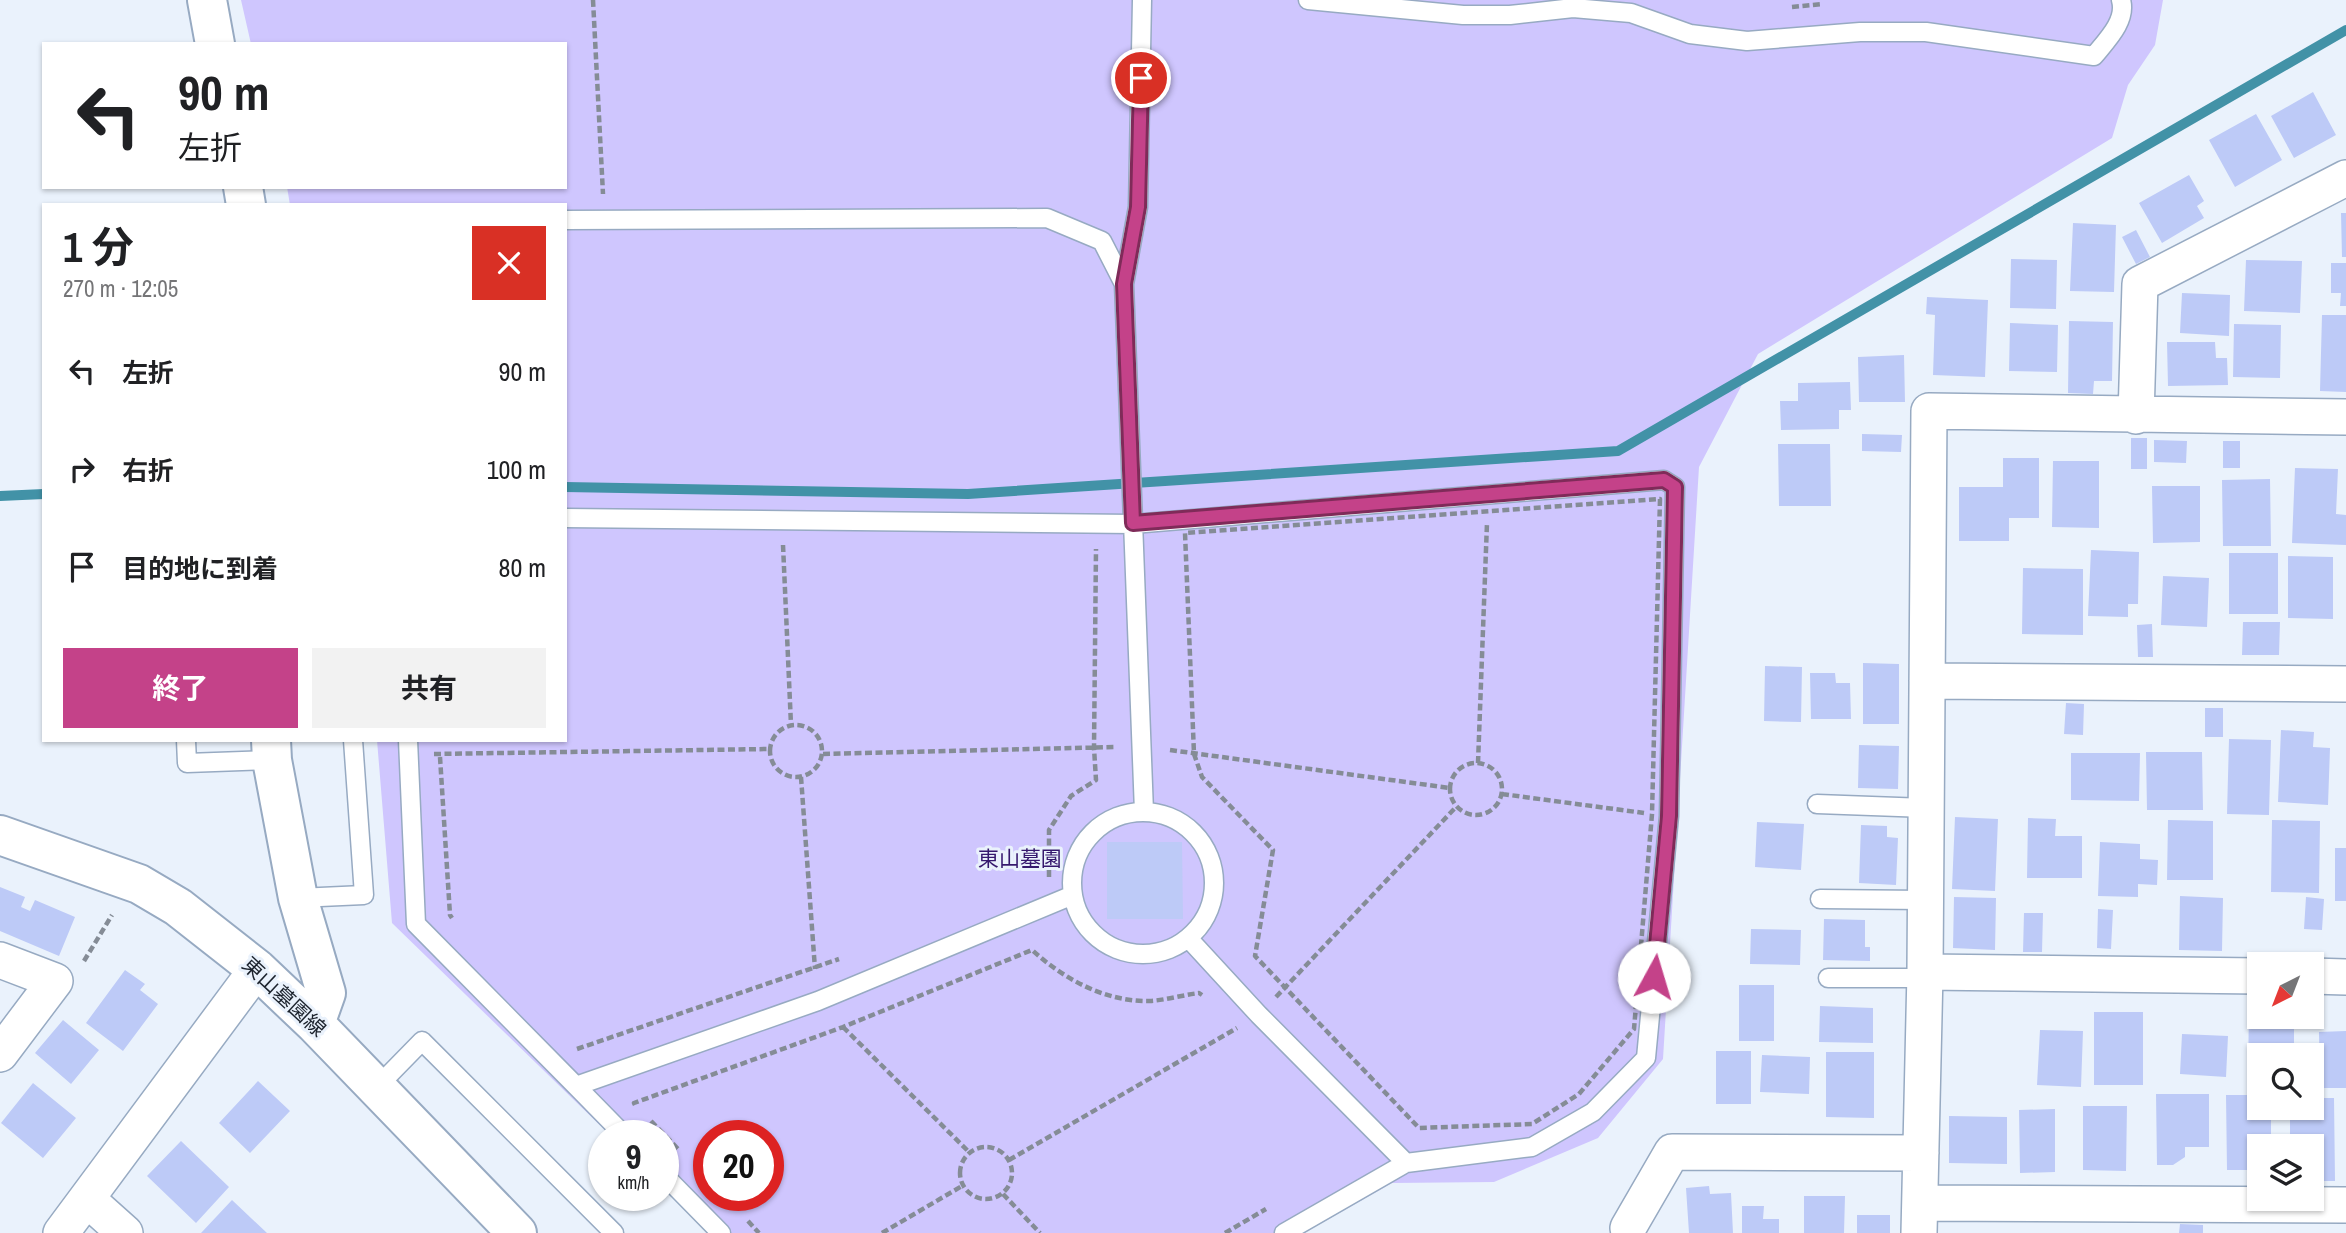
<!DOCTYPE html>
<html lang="ja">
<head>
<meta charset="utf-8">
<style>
	:root { --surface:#fff; --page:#f2f2f2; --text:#202124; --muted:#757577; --accent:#c44289 }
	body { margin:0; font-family:"Archivo Narrow","Noto Sans JP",sans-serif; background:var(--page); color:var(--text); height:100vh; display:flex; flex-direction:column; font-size:26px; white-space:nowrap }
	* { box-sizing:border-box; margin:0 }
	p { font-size:23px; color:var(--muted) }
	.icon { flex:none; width:38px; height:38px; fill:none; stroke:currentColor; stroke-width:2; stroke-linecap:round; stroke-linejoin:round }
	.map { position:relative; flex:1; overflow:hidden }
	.sheet { position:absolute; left:42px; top:203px; width:525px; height:539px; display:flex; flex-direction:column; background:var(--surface); border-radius:0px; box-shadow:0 2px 5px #0004 }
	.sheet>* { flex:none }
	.top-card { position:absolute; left:42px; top:42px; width:525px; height:147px; border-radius:0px; box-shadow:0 2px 5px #0004; background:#fff; color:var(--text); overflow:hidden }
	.needle { width:46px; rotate:222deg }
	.fabs { position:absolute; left:2247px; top:952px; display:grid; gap:14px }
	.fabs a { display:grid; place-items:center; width:77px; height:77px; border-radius:0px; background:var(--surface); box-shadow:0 2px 5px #0004; font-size:35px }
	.speed { position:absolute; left:588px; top:1120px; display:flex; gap:14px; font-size:35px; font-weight:700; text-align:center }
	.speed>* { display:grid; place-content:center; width:91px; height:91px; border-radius:50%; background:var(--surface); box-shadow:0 2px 5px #0004; line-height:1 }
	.speed small { font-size:18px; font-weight:400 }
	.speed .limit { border:10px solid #d22; background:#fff; color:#111 }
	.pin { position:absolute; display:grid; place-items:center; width:60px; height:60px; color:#fff; margin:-30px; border:4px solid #fff; border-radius:50%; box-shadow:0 2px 7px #0007 }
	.me { position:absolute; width:77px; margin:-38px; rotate:6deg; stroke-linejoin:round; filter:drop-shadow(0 0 5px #0008) }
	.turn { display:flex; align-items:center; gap:24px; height:147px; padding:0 21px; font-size:32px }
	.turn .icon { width:91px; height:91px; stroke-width:2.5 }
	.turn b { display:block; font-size:49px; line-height:60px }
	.round { display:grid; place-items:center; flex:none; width:74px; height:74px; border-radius:0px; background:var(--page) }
	.head { display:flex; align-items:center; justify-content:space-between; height:119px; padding:0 21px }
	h1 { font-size:42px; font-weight:700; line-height:52px }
	.button { display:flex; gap:14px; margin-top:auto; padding:14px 21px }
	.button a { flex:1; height:80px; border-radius:0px; background:var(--accent); color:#fff; font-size:28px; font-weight:700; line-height:80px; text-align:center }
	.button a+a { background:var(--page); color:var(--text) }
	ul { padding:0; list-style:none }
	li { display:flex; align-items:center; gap:21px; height:98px; padding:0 21px }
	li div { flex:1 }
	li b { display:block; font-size:26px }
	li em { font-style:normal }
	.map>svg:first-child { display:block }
</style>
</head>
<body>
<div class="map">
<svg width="2346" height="1233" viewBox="0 0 2346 1233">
	<rect width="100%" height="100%" fill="#eaf2fc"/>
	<path fill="#cfc6fe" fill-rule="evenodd" d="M241,0h1922l-8,45 -27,40 -16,53 -354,216 -59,113 -36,592 -65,79 -104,44 -102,1 -88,50h-593l-48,-46v-51h-52l-219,-213 -15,-183h188v-535h-275l-3,-18h278v-143h-314zM709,1136h59v59h-59z"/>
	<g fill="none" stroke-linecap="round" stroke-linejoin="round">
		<path stroke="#4292a7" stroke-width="10" d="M565,487l403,7 650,-43 728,-421
			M0,496l44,-2"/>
	</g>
	<path fill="#bdcaf7" d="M2313,92l23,43 -42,23 -23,-42z
		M2256,114l26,46 -47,27 -26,-47z
		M2189,175l15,26 -7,5 7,12 -42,25 -23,-40z
		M2341,213h5v44h-4z
		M2073,223l43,2 -2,67 -44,-1z
		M2136,230l14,27 -14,7 -14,-27z
		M2011,259l46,1 -1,49 -46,-1z
		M2246,260l56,1 -2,52 -56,-2z
		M2331,263h15v43h-6l1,-13h-10z
		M2182,293l48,2 -1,41 -49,-3z
		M1927,297l61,3 -3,77 -52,-2 2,-60 -9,-1z
		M2322,315h24v77l-26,-1z
		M2069,321l44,1 -1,59h-18l-1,13 -25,-1z
		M2010,323l48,2 -1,47 -48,-1z
		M2234,324l47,1 -1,53 -47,-1z
		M2167,342h48l1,16h11l1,27 -60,1z
		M1904,355l1,47h-46l-1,-45z
		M1850,382l1,28h-12v19l-58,1 -1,-29h18v-18z
		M1862,434l40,1 -1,17 -39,-1z
		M2131,438h16v31h-16z
		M2154,440l33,1 -1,22 -32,-1z
		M2223,441h17v27h-17z
		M1778,444h52l1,62h-52z
		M2003,458h36v60h-30v23h-50v-54h44z
		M2053,461h46v67l-47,-1z
		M2295,468l43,1 -2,45 10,1v30l-54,-2z
		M2270,479l1,67h-48l-1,-66z
		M2152,486h48v56l-47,1z
		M2091,550l48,2 -1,52h-10v13l-40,-1z
		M2229,553h49v61h-49z
		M2288,556l45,1v62l-45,-1z
		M2023,568l60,1v66l-61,-1z
		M2163,576l46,2 -2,49 -46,-2z
		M2243,622h37l-1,33h-37z
		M2152,624l1,33h-15l-1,-32z
		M1863,663l36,1v60h-36z
		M1765,666l37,1 -1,55 -37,-1z
		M1810,673h25l1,10h14l1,36h-40z
		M2066,703l18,1 -1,31 -19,-1z
		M2205,708h18v29h-18z
		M2281,730l33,2 -1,15 17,1 -2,57 -50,-3z
		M2229,739l42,1 -2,75 -42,-1z
		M1859,745l40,1 -1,43 -40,-1z
		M2146,752h56l1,58h-56z
		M2071,753h69l-1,48 -68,-1z
		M1955,817l43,2 -3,72 -43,-2z
		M2028,818l28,1 -1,17h27v42h-55z
		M2168,820l45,1v59h-46z
		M2272,820l48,1 -1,72 -48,-1z
		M1757,822l47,2 -3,46 -46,-3z
		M1861,825l26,1v11l11,1 -2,47 -37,-2z
		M1107,842h75l1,77h-76z
		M2100,842l40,2v15l18,1 -1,25 -19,-1v13l-40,-1z
		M2335,848h11v53h-11z
		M0,887l25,10 -4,10 9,4 5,-11 40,17 -16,39 -59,-25z
		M2180,896l43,2 -1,53 -43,-1z
		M1954,897l42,1 -1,52 -42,-2z
		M2306,897l18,2 -2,31 -18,-1z
		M2098,909l15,1 -2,39 -14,-1z
		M2024,913h19l-1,39h-19z
		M1824,919l41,1v27h5v14l-47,-1z
		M1751,929l50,1 -1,35 -50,-1z
		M125,970l20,14 -5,6 18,14 -35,47 -37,-28z
		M1739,985h35v56h-35z
		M2249,1004h10v13h35v38h-35v25h-11z
		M1820,1006l53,2v35l-54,-1z
		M2094,1012h49v73h-49z
		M63,1020l36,30 -28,34 -36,-31z
		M2040,1030l43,1 -2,56 -44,-2z
		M2346,1031v57h-26l-1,-56z
		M2182,1034l46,2 -2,41 -46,-3z
		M1716,1051h35v53h-35z
		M1826,1052h48v66l-48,-1z
		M1762,1055l48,2 -1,37 -49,-2z
		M258,1081l32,30 -40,42 -31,-30z
		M33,1083l43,35 -33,40 -42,-35z
		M2156,1094h53v53h-24v10l-12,8h-16z
		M2226,1095h33v13h12v38h-12v24h-32z
		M2312,1098h22l1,83h-23v-35h-22v-38h22z
		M2083,1106h44l-1,65 -43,-1z
		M2055,1109v63l-35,1 -1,-63z
		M1949,1116l58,1v47l-58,-1z
		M181,1141l48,46 -33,36 -49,-47z
		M1709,1186l1,8 21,-1 2,40h-44l-3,-45z
		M1804,1196h41l-1,37h-40z
		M232,1200l35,33h-66z
		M1742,1206h22l-1,13h16v14h-37z
		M1857,1215h33v18h-33z
		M2180,1224l23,1v8h-24z"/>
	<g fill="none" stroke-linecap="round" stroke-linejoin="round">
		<defs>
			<path id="service" d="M1308,0l155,15h47l63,-7 58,5 59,21 57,7 113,-9h66l168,24c12,-15 33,-35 27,-56
				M565,220l482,-2 55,23 22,43 20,528
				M1124,284l14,-77 4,-207
				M565,518l568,6 531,-44 11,7 -6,329 -23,242 -53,54 -61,35 -126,16 -122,70
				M186,740l1,23 85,-3
				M408,740l8,184 160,162 242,-85 255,-106
				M1817,804l109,4
				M1072 883a71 71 0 1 1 142 0a71 71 0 1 1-142 0Z
				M298,898l66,-3 -11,-155
				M1820,899l105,1
				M1189,939l70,76 147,148
				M1828,978h96
				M576,1086l49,50
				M376,1088l46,-47 192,192
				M663,1174l58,59"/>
			<path id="minor" d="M2136,416l4,-132 206,-106
				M1927,681l419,3
				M0,960l55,21 -55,73
				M1925,972l334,4
				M2312,976l34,1
				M87,1199l38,34
				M1920,1203l426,2
				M1628,1228l44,-76 249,1
				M61,1233l196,-264
				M1919,1233l6,-261 4,-561 417,6"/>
			<path id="tertiary" d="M207,0l8,44
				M243,187l3,18
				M271,740l1,20 26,138 28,95 -11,31
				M0,835l139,49 39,23 79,62 58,55 202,209"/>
		</defs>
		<use href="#service" stroke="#97aac2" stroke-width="21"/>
		<use href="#minor" stroke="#97aac2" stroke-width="38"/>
		<use href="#tertiary" stroke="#97aac2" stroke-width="42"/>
		<path stroke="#858c96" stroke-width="4.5" stroke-dasharray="7 3.5" stroke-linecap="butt" d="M593,0l10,194
			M1792,7l30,-3
			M1660,499l-8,315 -18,215 -55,65 -47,30 -113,4 -164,-172 18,-106 -71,-73 -8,-23 -9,-221z
			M783,545l8,180
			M770 751a26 26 0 1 1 52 0a26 26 0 1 1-52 0Z
			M1170,750l280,38
			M434,754l335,-5
			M823,754l293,-7
			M440,757l10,158 2,3
			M1478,763l9,-240
			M1450 789a26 26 0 1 1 52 0a26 26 0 1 1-52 0Z
			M801,777l14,192
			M1502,794l142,19
			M1049,877v-47l22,-34 25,-16 -2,-32 2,-199
			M84,961l28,-46
			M1276,997l180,-190
			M843,1027l126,125
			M577,1049l262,-90
			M635,1105l-1,-2 209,-76 189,-77c32,29 73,52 118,51 16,-1 33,-6 49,-8l3,2
			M651,1121l28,29
			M960 1173a26 26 0 1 1 52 0a26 26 0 1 1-52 0Z
			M1009,1160l228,-132
			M1003,1194l37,39
			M748,1221l11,12
			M882,1233l80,-47
			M1225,1233l41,-24"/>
		<use href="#service" stroke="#fff" stroke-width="18"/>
		<use href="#minor" stroke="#fff" stroke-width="35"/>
		<use href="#tertiary" stroke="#fff" stroke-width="38"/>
	</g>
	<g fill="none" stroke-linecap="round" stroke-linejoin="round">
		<defs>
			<path id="route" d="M1141,78l-3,129 -14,77 9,239 531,-43 11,7 -6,329 -15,161"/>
		</defs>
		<use href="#route" stroke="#7f2b59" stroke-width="18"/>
		<use href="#route" stroke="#c44289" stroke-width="12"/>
	</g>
	<g text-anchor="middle" stroke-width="6" stroke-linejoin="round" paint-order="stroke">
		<g font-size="21" fill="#36196e" stroke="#eaf2fc">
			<text x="1020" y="866">東山墓園</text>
		</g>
		<g font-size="21" fill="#1b222c" stroke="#eaf2fc">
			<text transform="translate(284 997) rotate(43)" y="7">東山墓園線</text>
		</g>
	</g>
</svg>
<div class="fabs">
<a><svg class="needle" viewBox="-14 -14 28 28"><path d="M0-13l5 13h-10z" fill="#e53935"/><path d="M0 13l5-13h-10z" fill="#757577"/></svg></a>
<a><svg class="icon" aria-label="search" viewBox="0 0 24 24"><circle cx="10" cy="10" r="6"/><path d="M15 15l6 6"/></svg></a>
<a><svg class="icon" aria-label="layers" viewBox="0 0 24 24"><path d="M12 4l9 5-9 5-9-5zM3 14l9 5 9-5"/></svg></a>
</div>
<div class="speed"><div>9<small>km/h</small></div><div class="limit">20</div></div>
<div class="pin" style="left:1141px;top:78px;background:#d93025"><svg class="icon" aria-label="arrive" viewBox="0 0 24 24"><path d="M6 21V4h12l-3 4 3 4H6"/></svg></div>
<svg class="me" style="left:1654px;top:977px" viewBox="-20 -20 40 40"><circle r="19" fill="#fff"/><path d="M0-13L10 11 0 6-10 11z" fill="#c44289"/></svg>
<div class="top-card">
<div class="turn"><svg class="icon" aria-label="left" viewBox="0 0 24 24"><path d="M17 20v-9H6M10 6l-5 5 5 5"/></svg><div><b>90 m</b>左折</div></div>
</div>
<section class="sheet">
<div class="head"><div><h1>1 分</h1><p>270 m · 12:05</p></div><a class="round" style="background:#d93025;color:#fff"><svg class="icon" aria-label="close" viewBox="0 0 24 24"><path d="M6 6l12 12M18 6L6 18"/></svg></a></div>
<ul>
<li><svg class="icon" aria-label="left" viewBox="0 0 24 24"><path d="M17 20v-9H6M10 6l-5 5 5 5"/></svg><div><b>左折</b></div><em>90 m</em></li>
<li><svg class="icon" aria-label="right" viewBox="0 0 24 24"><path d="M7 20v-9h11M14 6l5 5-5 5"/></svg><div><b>右折</b></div><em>100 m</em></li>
<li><svg class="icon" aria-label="arrive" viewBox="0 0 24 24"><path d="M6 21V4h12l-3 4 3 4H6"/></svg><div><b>目的地に到着</b></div><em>80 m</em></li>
</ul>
<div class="button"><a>終了</a><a>共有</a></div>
</section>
</div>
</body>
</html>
